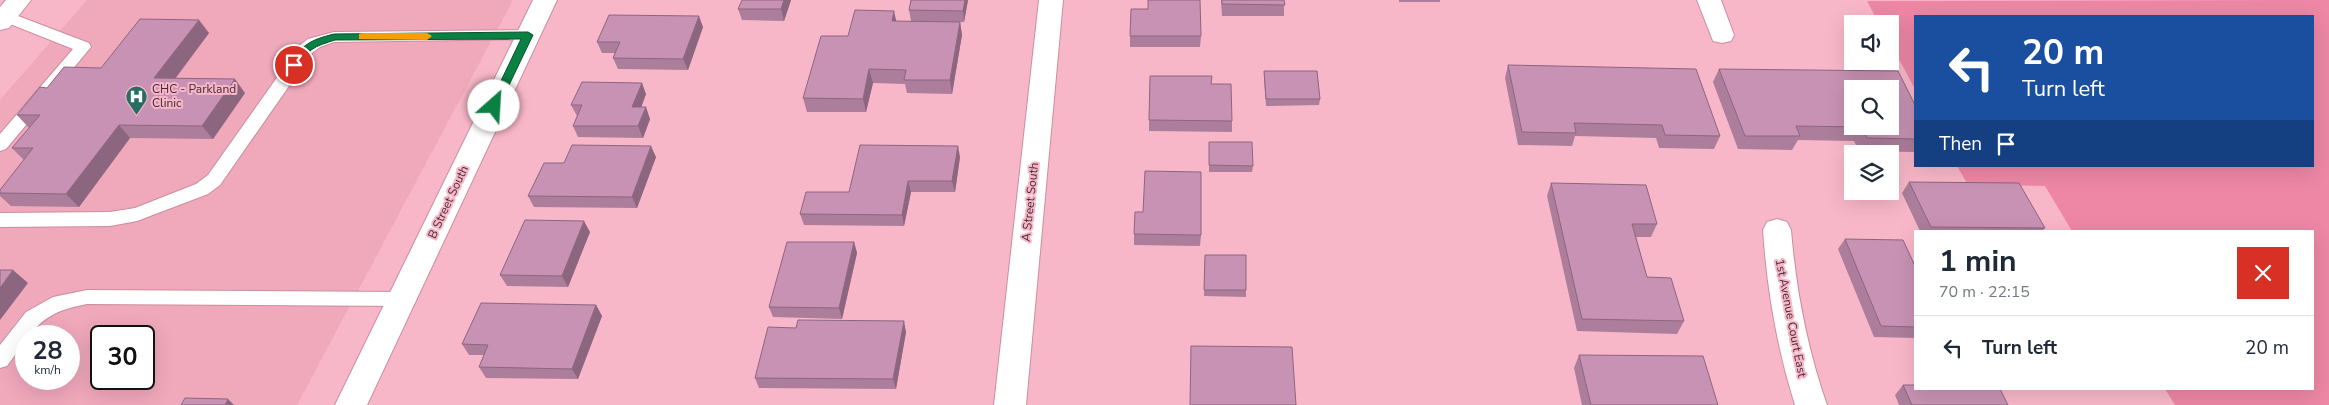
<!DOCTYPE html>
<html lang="en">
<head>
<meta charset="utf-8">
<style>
	:root { --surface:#fff; --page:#f6f6f7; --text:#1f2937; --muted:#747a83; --line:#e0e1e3 }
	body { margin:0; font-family:"Nunito Sans",sans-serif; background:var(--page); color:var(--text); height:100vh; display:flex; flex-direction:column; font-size:19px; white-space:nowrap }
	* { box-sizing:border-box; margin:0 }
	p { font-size:16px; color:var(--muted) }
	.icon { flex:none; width:28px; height:28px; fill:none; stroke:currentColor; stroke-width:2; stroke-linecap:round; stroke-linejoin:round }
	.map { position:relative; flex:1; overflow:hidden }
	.sheet { position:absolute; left:1914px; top:230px; width:400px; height:160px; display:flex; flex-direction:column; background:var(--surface); border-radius:0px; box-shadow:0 5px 20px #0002 }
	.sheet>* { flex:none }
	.guide { position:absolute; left:1914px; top:15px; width:400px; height:152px; border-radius:0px; box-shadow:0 5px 20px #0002; background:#1a4fa0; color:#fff; overflow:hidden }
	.fabs { position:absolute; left:1844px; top:15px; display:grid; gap:10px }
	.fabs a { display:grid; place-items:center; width:55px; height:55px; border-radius:0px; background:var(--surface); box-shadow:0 5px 20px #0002; font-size:25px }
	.speed { position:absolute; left:15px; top:325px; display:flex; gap:10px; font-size:25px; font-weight:700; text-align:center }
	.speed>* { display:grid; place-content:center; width:65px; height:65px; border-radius:50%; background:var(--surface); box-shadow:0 5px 20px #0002; line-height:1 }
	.speed small { font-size:12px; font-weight:400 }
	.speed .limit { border:2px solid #111; border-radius:8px; background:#fff; color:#111 }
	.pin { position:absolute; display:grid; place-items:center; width:42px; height:42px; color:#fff; margin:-21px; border:2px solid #fff; border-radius:50%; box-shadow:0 1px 5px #0007 }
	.me { position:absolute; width:55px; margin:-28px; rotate:26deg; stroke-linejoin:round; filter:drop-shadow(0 0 4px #0008) }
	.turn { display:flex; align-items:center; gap:18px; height:105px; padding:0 25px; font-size:22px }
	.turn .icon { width:65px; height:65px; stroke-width:2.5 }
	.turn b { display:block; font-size:35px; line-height:42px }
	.then { display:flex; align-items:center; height:48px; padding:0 25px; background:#0003; gap:10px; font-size:19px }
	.round { display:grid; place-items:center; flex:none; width:52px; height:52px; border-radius:0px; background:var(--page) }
	.headline { display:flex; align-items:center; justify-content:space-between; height:85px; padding:0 25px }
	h1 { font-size:30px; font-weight:700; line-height:38px }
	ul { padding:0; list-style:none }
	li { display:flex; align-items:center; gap:15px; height:65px; padding:0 25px; border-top:1px solid var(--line) }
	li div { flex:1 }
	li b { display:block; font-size:19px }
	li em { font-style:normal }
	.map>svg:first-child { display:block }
</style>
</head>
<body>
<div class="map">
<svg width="2329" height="405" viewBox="0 0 2329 405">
	<rect width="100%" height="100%" fill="#f8b7c8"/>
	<path fill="#f0a8bb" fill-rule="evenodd" d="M87,0h426l-216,405h-297v-305zM26,336h43v43h-43zM101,336h43v43h-43z"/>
	<path fill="#ed87a5" d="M2329,0v405h-154l-10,-16h147v-158h-240l-27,-45 -77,-1 -11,-19h355v-150h-397v73l-25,-46v-19h-11l-12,-23z"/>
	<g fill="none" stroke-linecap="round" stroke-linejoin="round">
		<defs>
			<path id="service" d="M5,11l84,32 2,4 -85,102 -6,2v-17l73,-85 -73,-29v-8z
				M528,30l5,1 3,4 -3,4 -199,3 -14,5 -8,6 -92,132 -12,9 -71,27 -27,5 -110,1v-14l110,-1 25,-4 61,-24 12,-9 92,-130 8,-6 26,-7z
				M87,290l315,2 7,2 2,5 -2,5 -7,2 -315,-2c-26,5 -42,11 -58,32h-3v4l-19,26 -7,2v-23l26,-33 27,-15z"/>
			<path id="minor" d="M533,0h24l-190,405h-32z
				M1697,0h24l13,35 -3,6 -9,2 -9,-2z
				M1777,219l10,3 4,8c5,60 16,118 36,175h-32c-18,-57 -28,-115 -32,-175l4,-8z"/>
			<path id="tertiary" d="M1039,0h24l-37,405h-32z"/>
			<path id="primary" d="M6,0h25l-22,28 -9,2v-23z"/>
		</defs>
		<use href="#service" stroke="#cc8d9e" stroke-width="2"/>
		<use href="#minor" stroke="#cc8d9e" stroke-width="2"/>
		<use href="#tertiary" stroke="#cc8d9e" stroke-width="2"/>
		<use href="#primary" stroke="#cc8d9e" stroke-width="2"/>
		<use href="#service" fill="#fff" fill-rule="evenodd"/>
		<use href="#minor" fill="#fff" fill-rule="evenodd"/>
		<use href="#tertiary" fill="#fff" fill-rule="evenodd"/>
		<use href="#primary" fill="#fff" fill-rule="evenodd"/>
	</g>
	<path fill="#ac7e9b" d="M791,0l-7,21 -42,-1 -4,-11z
		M911,0h57l-4,22h-4l2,13 -10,59 -45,-1 -2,-9 -32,-1 -7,29h-59l-4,-14 45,-62 63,-15 -2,-11z
		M1221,0h63v16h-62z
		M1399,0h41v2h-41z
		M703,27l-15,43 -70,-1 -5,-11 2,-5h-13l-5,-11z
		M209,33l-34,46 70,14 -32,46 -83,-1 -51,69 -68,-1 -11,-10v-6l24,-30 -12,-12 17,-20 -12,-13 84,-47z
		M1130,36h71l-1,11h-70z
		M1508,65l212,71 -6,13 -55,-1 -3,-10 -81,-2 -3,10 -54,-1 -13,-67z
		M1719,69l196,36v47l-56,-1 -5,-10 -56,-1 -6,10 -54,-1 -25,-67z
		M1264,71l56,28 -1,6 -53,1 -2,-28z
		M1211,84l21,37v11l-83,-1v-11z
		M646,94l-5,13 9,12 -7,19 -65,-1 -5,-11 4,-10 -6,-11z
		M1209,142l44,24 -1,6h-43z
		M656,157l-19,51 -103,-1 -6,-11 36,-33z
		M960,157l-5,35h-44l-7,34 -100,-1 -4,-11 49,-22z
		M1909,182l136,46 -3,3h-122l-18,-38z
		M1551,183l106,41 -6,13h-15l11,40 37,44 -7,13 -100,-3 -30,-135z
		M590,232l-22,55 -61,-1 -7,-11z
		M1134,234l67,1 -1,11 -66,-1z
		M1845,239l70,27v72l-41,-1 -36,-88z
		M854,242l3,11 -15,66 -69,-2 -4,-10z
		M1205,255l41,35v7l-42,-1z
		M596,305l6,11 -24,63 -92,-1 -7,-11 5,-12h-15l-7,-11z
		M796,328l110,4 -10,57 -137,-1 -4,-10z
		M1579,355l139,50h-136l-8,-37z
		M1903,385l105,20h-109l-4,-10z"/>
	<path fill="#8c667e" d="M784,0h7l-7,21 -3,-12z
		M965,0h3l-4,22 -1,-11z
		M894,11l3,13 -5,-3z
		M699,16l4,11 -15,43 -5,-11z
		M199,20l10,13 -44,59 -11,-14z
		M960,22l2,13 -10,59 -2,-14z
		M869,69l4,14 -7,29 -3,-13z
		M235,79l10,14 -32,46 -11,-13z
		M642,83l4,11 -9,25 -5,-12z
		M646,107l4,12 -7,19 -5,-12z
		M119,125l11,13 -51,69 -13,-13z
		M651,146l5,11 -19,51 -5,-11z
		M958,146l2,11 -5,35 -3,-11z
		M908,181l3,11 -7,34 -2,-11z
		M584,221l6,11 -22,55 -6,-11z
		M854,242l3,11 -15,66 -3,-11z
		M13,270l15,13 -28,37v-32z
		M596,305l6,11 -24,63 -6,-10z
		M904,321l2,11 -10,57 -3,-10z
		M228,399l6,6h-9z"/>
	<path fill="#c892b4" stroke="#8c667e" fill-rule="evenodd" d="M742,0h42l-3,9h-43z
		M911,0h54l-2,11 -54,-1z
		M1148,0h52l1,36h-71l1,-27h17z
		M1222,0h62l1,5 -63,-1z
		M855,10l39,1 -2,10 68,1 -10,58h-46l2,-10 -37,-1 -6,30 -60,-1 18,-62h27z
		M609,15l90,1 -16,43 -70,-1 7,-16h-23z
		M140,19l59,1 -45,58 81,1 -33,47 -83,-1 -53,69 -66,-1v-3l33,-42h-21l28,-33h-23l23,-28 7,1 17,-21 37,1z
		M1508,65l188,4 24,67 -55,-1 -3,-10 -88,-2 2,10 -54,-1z
		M1719,69l179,2 17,34v34l-48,-1 -5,-11 -66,-1 4,10h-55zM1852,89h38v37h-38z
		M1264,71h53l3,28h-54z
		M1150,76h62l-1,8h20l1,37 -83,-1z
		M582,82l60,1 -10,24h14l-8,19h-65l9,-21h-11z
		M1209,142h43l1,24 -44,-1z
		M572,145l79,1 -19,51 -104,-1 16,-33h20z
		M860,145l98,1 -6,35h-44l-6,34 -102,-1 6,-22h43z
		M1145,171l56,1v63l-67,-1 1,-22h8z
		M1909,182l110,1 26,45 -114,-1z
		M1551,183l95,2 11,39h-25l15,53 24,1 13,43 -102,-2z
		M525,220l59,1 -22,55 -62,-1z
		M1845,239l58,1 12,26v61l-34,-1z
		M787,242h67l-15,66 -70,-1z
		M1205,255h41v35h-42z
		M0,270h13l-13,18z
		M481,303l115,2 -24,64 -93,-2 9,-22 -26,-1z
		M798,320l106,1 -11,58 -138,-1 13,-51 28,1z
		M1191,346l101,1 4,58h-106z
		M1579,355l124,1 15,49h-127z
		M1903,385h12v4h85l8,16h-96z
		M185,398l43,1 -3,6h-44z"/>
	<path fill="#0b8043" stroke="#07532c" d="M528,32l5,3 -34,71 -5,3 -5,-3 32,-67 -186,1c-9,3 -17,5 -24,10 -7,6 -9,16 -17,19l-5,-4c14,-21 21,-25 45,-31z"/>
	<path fill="#f59e0b" d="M362,33h65l5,3 -5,4 -68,-1v-5z"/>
	<defs>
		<symbol id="hospital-pin" viewBox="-11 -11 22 30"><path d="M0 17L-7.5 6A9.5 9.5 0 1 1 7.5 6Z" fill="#266d62" stroke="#f8b7c8"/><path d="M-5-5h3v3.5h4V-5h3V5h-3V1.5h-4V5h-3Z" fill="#fff"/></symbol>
	</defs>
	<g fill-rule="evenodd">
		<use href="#hospital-pin" x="124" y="84" width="25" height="34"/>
	</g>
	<g text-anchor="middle" stroke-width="4" stroke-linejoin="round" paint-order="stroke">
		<g font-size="12" fill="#442b32" stroke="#f8b7c8" text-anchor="start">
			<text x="152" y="93">CHC - Parkland<tspan x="152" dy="14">Clinic</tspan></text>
		</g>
		<g font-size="12" fill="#442b32" stroke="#f8b7c8">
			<text transform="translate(448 202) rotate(-65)" y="4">B Street South</text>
			<text transform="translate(1030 202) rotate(-84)" y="4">A Street South</text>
			<text transform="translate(1791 318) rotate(79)" y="4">1st Avenue Court East</text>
		</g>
	</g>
</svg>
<div class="fabs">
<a><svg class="icon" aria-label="sound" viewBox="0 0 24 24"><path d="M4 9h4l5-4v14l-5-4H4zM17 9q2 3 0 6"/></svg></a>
<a><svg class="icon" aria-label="search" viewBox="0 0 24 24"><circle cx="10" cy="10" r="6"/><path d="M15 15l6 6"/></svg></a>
<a><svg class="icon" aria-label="layers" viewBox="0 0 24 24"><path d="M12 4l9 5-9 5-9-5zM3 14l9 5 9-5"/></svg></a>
</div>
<div class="speed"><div>28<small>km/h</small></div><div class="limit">30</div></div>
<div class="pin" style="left:294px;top:65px;background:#d93025"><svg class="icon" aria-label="arrive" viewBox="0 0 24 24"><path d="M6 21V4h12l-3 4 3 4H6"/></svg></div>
<svg class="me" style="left:494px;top:106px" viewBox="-20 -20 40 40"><circle r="19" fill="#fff"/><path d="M0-13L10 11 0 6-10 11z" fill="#0b8043"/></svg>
<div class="guide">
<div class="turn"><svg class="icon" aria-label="left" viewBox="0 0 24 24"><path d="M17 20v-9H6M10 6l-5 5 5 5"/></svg><div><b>20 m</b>Turn left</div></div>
<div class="then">Then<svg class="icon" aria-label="arrive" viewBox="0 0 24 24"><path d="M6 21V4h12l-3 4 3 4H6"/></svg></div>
</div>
<section class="sheet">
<div class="headline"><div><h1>1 min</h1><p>70 m · 22:15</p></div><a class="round" style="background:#d93025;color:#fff"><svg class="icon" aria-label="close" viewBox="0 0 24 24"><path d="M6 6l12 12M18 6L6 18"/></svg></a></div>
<ul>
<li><svg class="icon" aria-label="left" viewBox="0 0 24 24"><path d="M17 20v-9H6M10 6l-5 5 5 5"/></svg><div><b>Turn left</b></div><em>20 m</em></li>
</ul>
</section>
</div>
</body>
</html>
